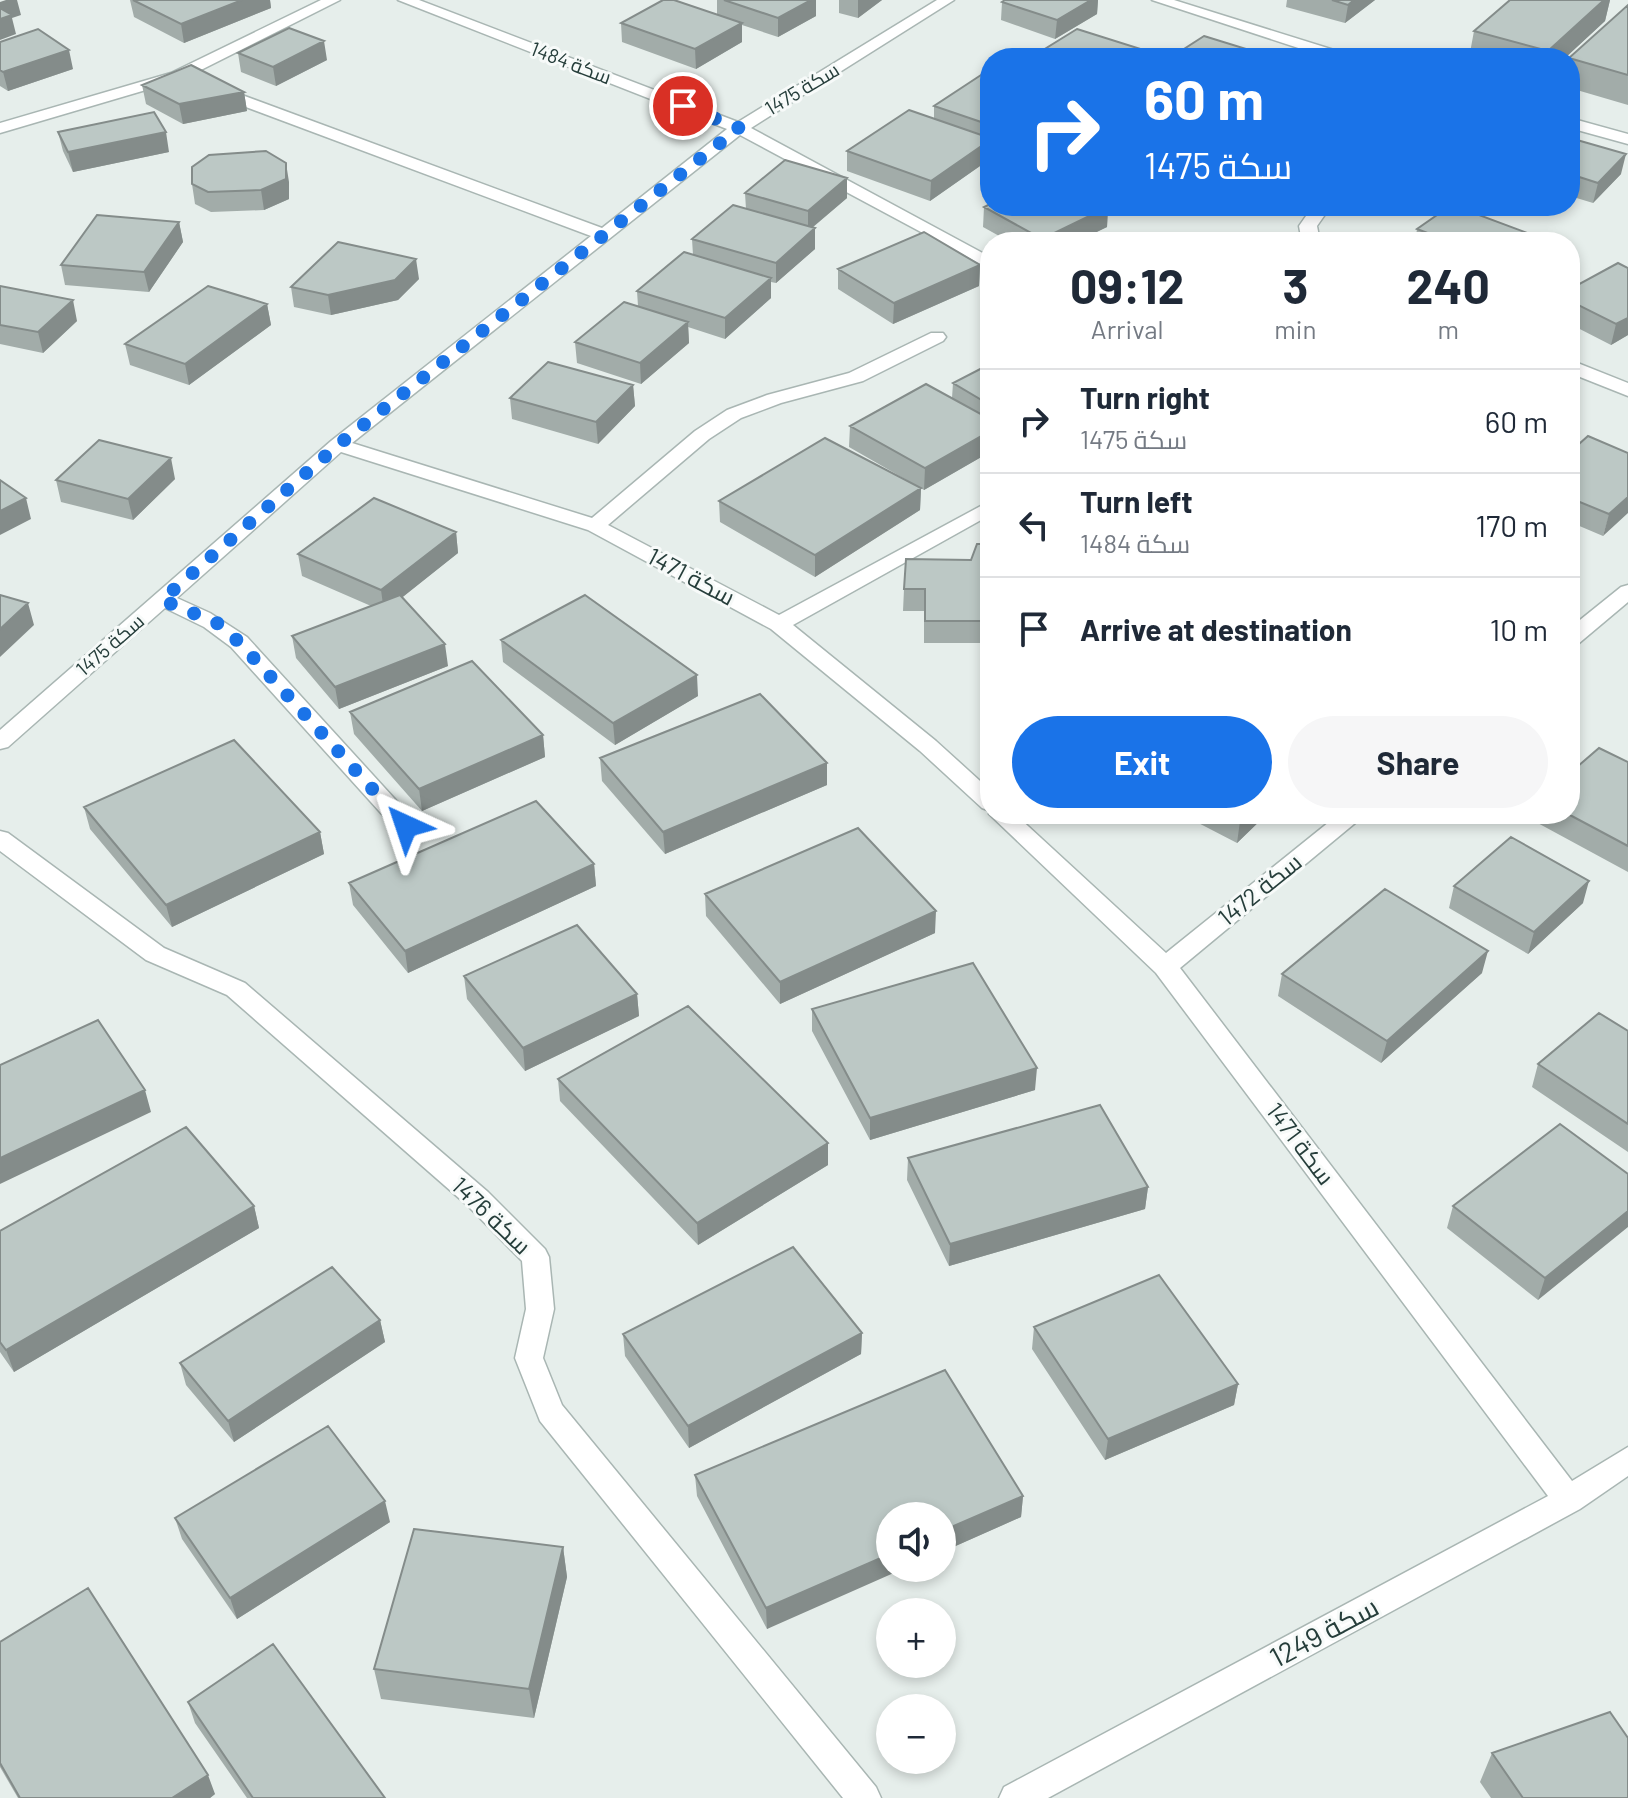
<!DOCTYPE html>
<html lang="en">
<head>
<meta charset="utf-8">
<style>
	:root { --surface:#fff; --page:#f6f6f7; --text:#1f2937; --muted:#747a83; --line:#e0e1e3; --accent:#1a73e8 }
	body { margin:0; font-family:Barlow,Cairo,sans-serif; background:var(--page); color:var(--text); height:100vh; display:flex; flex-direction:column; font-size:30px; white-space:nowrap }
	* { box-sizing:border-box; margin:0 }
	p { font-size:26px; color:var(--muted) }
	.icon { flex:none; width:44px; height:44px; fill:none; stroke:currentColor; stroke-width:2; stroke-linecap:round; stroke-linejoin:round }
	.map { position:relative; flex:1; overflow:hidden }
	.panel { position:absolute; left:980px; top:232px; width:600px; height:592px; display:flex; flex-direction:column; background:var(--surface); border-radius:32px; box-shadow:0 4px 12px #0003 }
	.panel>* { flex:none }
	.guide { position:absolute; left:980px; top:48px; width:600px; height:168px; border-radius:32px; box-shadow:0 4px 12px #0003; background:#1a73e8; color:#fff; overflow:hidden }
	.tools { position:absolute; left:876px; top:1502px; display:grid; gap:16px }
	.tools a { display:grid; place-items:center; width:80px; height:80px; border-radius:50%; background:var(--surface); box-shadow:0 4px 12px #0003; font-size:40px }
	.pin { position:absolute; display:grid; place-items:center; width:68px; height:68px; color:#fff; margin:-34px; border:4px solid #fff; border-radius:50%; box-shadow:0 2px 8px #0007 }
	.me { position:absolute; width:88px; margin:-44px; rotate:318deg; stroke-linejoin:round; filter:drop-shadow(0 0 6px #0008) }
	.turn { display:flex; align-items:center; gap:28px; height:168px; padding:0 32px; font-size:36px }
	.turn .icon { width:104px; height:104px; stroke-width:2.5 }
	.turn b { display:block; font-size:56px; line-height:68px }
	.eta { display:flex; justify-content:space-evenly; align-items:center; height:136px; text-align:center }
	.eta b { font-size:48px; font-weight:700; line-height:56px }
	.button { display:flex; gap:16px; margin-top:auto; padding:16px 32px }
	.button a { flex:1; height:92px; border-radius:48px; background:var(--accent); color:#fff; font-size:32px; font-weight:700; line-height:92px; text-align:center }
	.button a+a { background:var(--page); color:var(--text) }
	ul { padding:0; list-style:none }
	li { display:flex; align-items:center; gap:24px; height:104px; padding:0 32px; border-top:2px solid var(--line) }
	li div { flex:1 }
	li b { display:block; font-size:30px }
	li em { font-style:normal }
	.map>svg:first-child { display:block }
</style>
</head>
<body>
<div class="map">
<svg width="1628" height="1798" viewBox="0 0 1628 1798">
	<rect width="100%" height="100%" fill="#e6eeeb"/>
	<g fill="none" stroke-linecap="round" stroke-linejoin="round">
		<defs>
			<path id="minor" d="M321,0h19l-157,79 -183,54v-10l171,-50z
				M398,0h21l319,122 199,-122h17l-203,128 239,129v12l-250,-134 -388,308 240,75 103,-87 32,-21 40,-15 82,-22 82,-40h12l3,4 -3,4 -80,40 -82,22 -40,15 -32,21 -101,86 171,90 211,-114v14l-197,110 143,116 54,49v21l-8,-3 -62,-57 -149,-122 -183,-99 -247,-78 -164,146 33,15 37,24 167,183 4,6 -4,6h-16l-167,-185 -27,-20 -39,-19 -157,139 -8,2v-19l331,-289 260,-205 -380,-142v-6h12l379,140 125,-99z
				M1152,0h22l176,55 3,3h-24z
				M1570,118l58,16v10l-58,-16z
				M1313,206h18l-14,20 3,16h-18l-3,-16z
				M1570,360l58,23v13l-58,-23z
				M1628,585v17l-50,42 -8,2v-18l51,-41z
				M989,814h26l151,139 173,-139h27l-186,154 392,513 56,-34v29l-48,33 -532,289h-49l5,-11 544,-291 -392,-523z
				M0,831l8,2 156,115 81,35 243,209 57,57 4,8 5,52 -11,49 19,47 314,382 5,11h-38l-303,-377 -25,-63 11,-49 -4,-48 -54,-55 -241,-211 -81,-35 -146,-109z"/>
		</defs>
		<use href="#minor" stroke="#a9b6b3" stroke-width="3"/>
		<use href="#minor" fill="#fff" fill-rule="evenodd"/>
	</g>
	<path fill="#a2aca9" d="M130,0h140l1,8 -87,35 -50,-26z
		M717,0h99v16l-38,21 -36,-12v17l-46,27 -74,-27 -1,-19 96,-8z
		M839,0h43l-24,18 -19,-5z
		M1005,0h93l-1,14 -42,25 -54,-19 1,-18z
		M1287,0h88l-30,23 -59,-16z
		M1510,0h100l-5,21 -40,37h-96l5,-27z
		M1628,5v100l-58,-17v-30z
		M0,42l73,27 -65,22 -8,-5z
		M238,53l89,7 -51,26 -35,-14z
		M990,78v81l-60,42 -83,-30v-20l87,-32v-13z
		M142,85l102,7 3,19 -64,13 -37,-20z
		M58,132l111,20 -96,20 -10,-21z
		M1570,138l51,36 -28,29 -23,-7z
		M847,178v20l-35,30 3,21 -39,34 -5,-1v16l-46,41 -37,-12 1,16 -48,41 -64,-21 -2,-21 63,-36 -1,-15 56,-36 -1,-16 54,-30 -1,-16z
		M289,182v17l-25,11 -53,2 -16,-8 -3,-20z
		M984,207h124l-1,20 -31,15h-66l-27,-15z
		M179,222l4,20 -34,50 -84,-7 -4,-20z
		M1417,229l128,13h-130z
		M980,265l-1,21 -86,38 -55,-35v-20z
		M1628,268v67l-17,10 -41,-21v-35z
		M419,279l-21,21 -67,15 -37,-8 -3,-20z
		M0,286l77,35 -34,32 -43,-9z
		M990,302v29l-8,-5 1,-21z
		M267,304l4,21 -82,60 -59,-20 -5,-21z
		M990,364v88l-66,38 -75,-43 1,-21 102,-28 1,-15z
		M633,385l2,21 -37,38 -86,-25 -2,-21z
		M1570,452l58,1 -25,83 -33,-14z
		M175,479l-42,41 -72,-18 -5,-22z
		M921,488l-1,22 -105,67 -95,-55 -1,-21z
		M456,532l2,21 -56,44 46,69 -109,43 -43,-51 -4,-22 79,-30 -69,-30 -4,-22z
		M990,544v120h-7l-2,-21h-57v-32h-21l1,-22 67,-29z
		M501,640l197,56 -83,49 -112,-83z
		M350,712l193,23 2,22 -123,54 -68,-77z
		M600,758l227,5v22l-162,69 -63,-73z
		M1628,762v110l-94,-51 2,-7h34z
		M84,807l236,25 4,22 -152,73 -82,-98z
		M1181,814h86l-30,29z
		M594,864l2,22 -188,87 -55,-68 -4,-22z
		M1454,886l129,17 -55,51 -79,-46z
		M705,894l230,39 -155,71 -74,-88z
		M1482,973l-101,90 -103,-67 4,-22z
		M464,976l173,18 2,22 -114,55 -58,-72z
		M812,1009l223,81 -165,50 -58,-109z
		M1628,1031v121l-96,-65 6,-23z
		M558,1079l270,86 -130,80 -138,-144z
		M908,1158l240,29 -3,22 -196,57 -42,-86z
		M1628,1174l-90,126 -91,-72 6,-22z
		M254,1206l5,22 -245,144 -14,-20v-121z
		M380,1320l5,22 -151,100 -48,-57 -6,-22z
		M1034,1327l204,57 -4,21 -129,55 -73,-111z
		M862,1333l-1,21 -172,94 -64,-92 -2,-22z
		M695,1475l328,21 -2,21 -79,35v-36l-175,113 -70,-133z
		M175,1518l215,4 -153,97 -55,-80z
		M563,1547l4,30 -33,141 -153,-19 -7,-30z
		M0,1642l215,152 -5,4h-192l-18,-31z
		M188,1702l197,96h-138l-52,-75z
		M1492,1753l136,45h-137l-11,-16z"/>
	<path fill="#848c8a" d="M6,0h11l4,15 -9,3 4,16 -16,6v-38z
		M242,0h28l1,8 -87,35 -3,-19z
		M811,0h5v16l-38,21v-19z
		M858,0h24l-24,18z
		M1091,0h7l-1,14 -42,25 2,-19z
		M1354,0h21l-30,23 3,-18z
		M1604,0h6l-5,21 -40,37h-18l1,-7z
		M742,23v19l-46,27 -1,-20z
		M324,41l3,19 -51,26 -3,-19z
		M69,50l4,19 -65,22 -5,-19z
		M1147,51l-1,7h-10z
		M244,92l3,19 -64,13 -4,-20z
		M166,132l3,20 -96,20 -5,-20z
		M990,140v19l-60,42 1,-20z
		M1626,154l-5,20 -28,29 5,-20z
		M286,163l3,19v17l-25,11 -3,-20z
		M847,178v20l-39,33v-20z
		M1108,207l-1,20 -31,15h-34v-3z
		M179,222l4,20 -34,50 -5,-20z
		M815,228v21l-39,34v-20z
		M416,259l3,20 -21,21 -67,15 -3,-20z
		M980,265l-1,21 -86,38 1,-21z
		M771,278v20l-46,41v-21z
		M73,300l4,21 -34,32 -5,-21z
		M267,304l4,21 -82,60 -4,-21z
		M1628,318v17l-17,10 5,-21z
		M688,322l1,21 -48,41 -1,-21z
		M633,385l2,21 -37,38 -2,-22z
		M990,431v21l-66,38 1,-22z
		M171,458l4,21 -42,41 -5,-21z
		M921,488l-1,22 -105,67v-22z
		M1628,497v16l-25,23 6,-22z
		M26,498l5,21 -31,16v-24z
		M456,532l2,21 -74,59 -3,-22z
		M28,603l6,22 -34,32v-28z
		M445,644l3,22 -109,43 -4,-22z
		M697,675l1,21 -83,49 -2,-22z
		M543,735l2,22 -123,54 -3,-22z
		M827,763v22l-162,69 -2,-22z
		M1247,814h20l-30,29 3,-22z
		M320,832l4,22 -152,73 -6,-22z
		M594,864l2,22 -188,87 -3,-22z
		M1589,881l-6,22 -55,51 6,-22z
		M936,911l-1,22 -155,71v-22z
		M1488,951l-6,22 -101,90 6,-22z
		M637,994l2,22 -114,55 -2,-23z
		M1037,1068l-2,22 -165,50v-22z
		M145,1090l6,22 -151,72v-26z
		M828,1143v22l-130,80 -1,-22z
		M1148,1187l-3,22 -196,57 1,-22z
		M254,1206l5,22 -245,144 -8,-22z
		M1628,1211v16l-90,73 7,-22z
		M380,1320l5,22 -151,100 -6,-21z
		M862,1333l-1,21 -172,94 -1,-22z
		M1238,1384l-4,21 -129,55 3,-21z
		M1023,1496l-2,21 -79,35v-21z
		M385,1501l5,21 -153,97 -7,-21z
		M563,1547l4,30 -33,141 -5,-29z
		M890,1554v14h15l-138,61 -1,-21z
		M208,1775l7,19 -5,4h-38z"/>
	<path fill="#bcc8c5" stroke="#848c8a" stroke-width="2" d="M133,0h109l-61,24z
		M663,0h11l68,23 -47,26 -74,-26z
		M724,0h87l-33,18z
		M1005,0h86l-34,20 -55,-18z
		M1332,0h22l-6,5z
		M1510,0h94l-56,51 -74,-20z
		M1628,5v70l-59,-17z
		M0,8l12,7 -12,4z
		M289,28l35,13 -51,26 -35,-14z
		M38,29l31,21 -66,22 -3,-2v-28z
		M1077,29l70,22 -11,7h-93l-8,-3z
		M1204,36l65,20 -3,2h-96z
		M191,65l53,27 -65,12 -37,-19z
		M981,75l9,3v47l-56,-19z
		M909,110l81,28v2l-59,41 -84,-30z
		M154,112l12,20 -98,20 -10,-20z
		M1570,138l56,16 -28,29 -28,-9z
		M266,151l20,12v16l-25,11 -53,2 -16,-8v-17l17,-12z
		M785,160l62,18 -39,33 -63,-18z
		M990,204v2h116l2,1 -66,32 -58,-32z
		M733,205l82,23 -39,35 -84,-24z
		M1450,206h5l91,34 -3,2h-92l-34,-13z
		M97,215l82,7 -35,50 -83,-7z
		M924,232l56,33 -86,38 -56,-34z
		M338,242l78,17 -21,21 -67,15 -37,-8z
		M684,252l87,26 -46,40 -88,-27z
		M1618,263l10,5v50l-12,6 -46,-23v-12z
		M0,286l73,14 -35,32 -38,-7z
		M208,286l59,18 -82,60 -60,-20z
		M624,302l64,20 -48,41 -65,-21z
		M990,302v8l-7,-5z
		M548,362l85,23 -37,37 -86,-24z
		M990,364v41l-37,-22z
		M926,384l64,35v12l-65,37 -75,-42z
		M1588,436l40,17v44l-19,17 -39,-16v-46z
		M825,438l96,50 -106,67 -96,-54z
		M99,440l72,18 -43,41 -72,-19z
		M0,480l26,18 -26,13z
		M374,498l82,34 -75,58 -83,-36z
		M977,544h13v98h-6l-2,-21h-57v-32h-21l2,-30 65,1z
		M0,595l28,8 -28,26z
		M400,595l45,49 -110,43 -43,-51z
		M585,595l112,80 -84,48 -112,-83z
		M472,661l71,74 -124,54 -69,-77z
		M760,694l67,69 -164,69 -63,-74z
		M234,740l86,92 -154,73 -82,-98z
		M1599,748l29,14v84l-60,-32h2v-41z
		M536,801l58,63 -189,87 -56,-68z
		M1228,814h19l-7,7z
		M858,828l78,83 -156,71 -75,-88z
		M1511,837l78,44 -55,51 -80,-46z
		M1385,889l103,62 -101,90 -105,-67z
		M577,925l60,69 -114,54 -59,-72z
		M973,963l64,105 -167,50 -58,-109z
		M688,1006l140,137 -131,80 -139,-144z
		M1599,1013l29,18v93l-90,-60z
		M98,1020l47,70 -145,68v-93z
		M1100,1105l48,82 -198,57 -42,-86z
		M1560,1124l68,50v37l-83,67 -92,-72z
		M186,1127l68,79 -248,144 -6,-8v-111z
		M793,1247l69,86 -174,93 -65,-92z
		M332,1267l48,53 -152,101 -48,-58z
		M1159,1275l79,109 -130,55 -74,-112z
		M945,1370l78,126 -81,35v-15h-52v38l-124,54 -71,-133z
		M328,1426l57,75 -155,97 -55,-80z
		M414,1529l149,18 -34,142 -155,-20z
		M88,1588l120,187 -36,23h-152l-20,-35v-121z
		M273,1644l112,154h-132l-65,-96z
		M1610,1712l18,26v60h-105l-31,-45z"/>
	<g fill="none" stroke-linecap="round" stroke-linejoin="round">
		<path stroke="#1a73e8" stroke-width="14" stroke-dasharray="0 25.2" d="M406,826l-167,-184 -22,-19 -55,-23 176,-155 401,-317 -56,-22"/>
	</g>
	<g text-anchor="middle" stroke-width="6" stroke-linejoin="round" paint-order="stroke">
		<g font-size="20" fill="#263e3b" stroke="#f7faf9">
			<text transform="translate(571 63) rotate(21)" y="7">سكة 1484</text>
			<text transform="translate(802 89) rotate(-31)" y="7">سكة 1475</text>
			<text transform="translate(110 645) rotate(-41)" y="7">سكة 1475</text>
		</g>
		<g font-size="24" fill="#263e3b" stroke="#f7faf9">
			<text transform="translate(691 577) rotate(28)" y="8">سكة 1471</text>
			<text transform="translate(1260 890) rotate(-39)" y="8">سكة 1472</text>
			<text transform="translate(1300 1144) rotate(53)" y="8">سكة 1471</text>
			<text transform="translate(491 1216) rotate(44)" y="8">سكة 1476</text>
		</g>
		<g font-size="28" fill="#263e3b" stroke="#f7faf9">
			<text transform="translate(1324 1632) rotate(-28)" y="10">سكة 1249</text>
		</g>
	</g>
</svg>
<div class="tools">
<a><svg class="icon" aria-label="sound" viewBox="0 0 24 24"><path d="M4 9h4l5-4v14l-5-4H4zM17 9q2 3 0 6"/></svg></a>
<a>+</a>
<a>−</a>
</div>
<div class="pin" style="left:683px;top:106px;background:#d93025"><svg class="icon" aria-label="arrive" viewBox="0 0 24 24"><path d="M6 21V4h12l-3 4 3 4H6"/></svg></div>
<svg class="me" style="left:406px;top:826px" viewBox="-20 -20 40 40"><path d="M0-17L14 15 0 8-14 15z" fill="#1a73e8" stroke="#fff" stroke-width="4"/></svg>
<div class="guide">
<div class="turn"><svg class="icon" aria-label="right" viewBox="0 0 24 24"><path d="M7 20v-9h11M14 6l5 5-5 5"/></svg><div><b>60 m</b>سكة 1475</div></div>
</div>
<section class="panel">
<div class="eta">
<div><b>09:12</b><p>Arrival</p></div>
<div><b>3</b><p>min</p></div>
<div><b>240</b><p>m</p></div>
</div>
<ul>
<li><svg class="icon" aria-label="right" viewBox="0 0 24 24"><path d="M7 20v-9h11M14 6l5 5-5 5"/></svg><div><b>Turn right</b><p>سكة 1475</p></div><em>60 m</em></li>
<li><svg class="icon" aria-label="left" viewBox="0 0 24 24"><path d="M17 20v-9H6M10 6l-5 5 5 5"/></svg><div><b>Turn left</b><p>سكة 1484</p></div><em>170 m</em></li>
<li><svg class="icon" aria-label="arrive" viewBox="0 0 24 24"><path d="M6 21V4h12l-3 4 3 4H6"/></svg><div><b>Arrive at destination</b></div><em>10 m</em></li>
</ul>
<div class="button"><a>Exit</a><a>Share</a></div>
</section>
</div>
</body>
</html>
